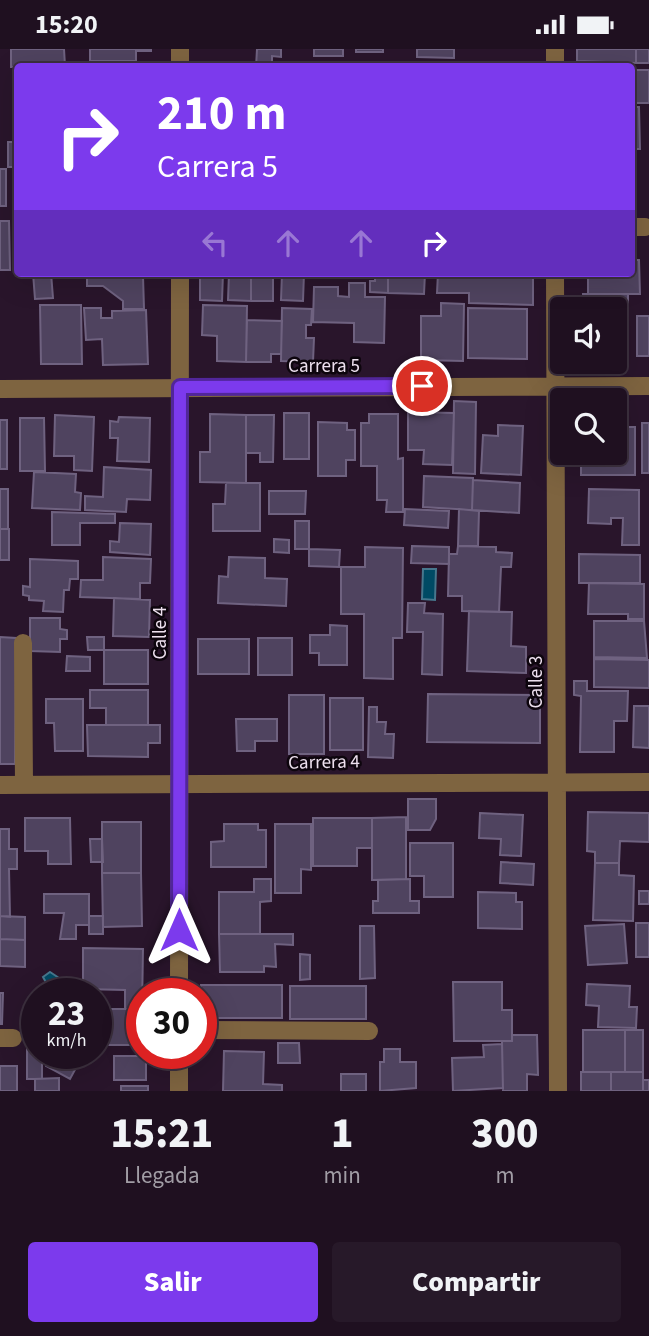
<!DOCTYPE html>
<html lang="es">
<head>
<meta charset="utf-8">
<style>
	:root { --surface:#1f1020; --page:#271929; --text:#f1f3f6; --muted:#a19da5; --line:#3c303e; --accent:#7c3aed }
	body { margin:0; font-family:"Source Sans 3",sans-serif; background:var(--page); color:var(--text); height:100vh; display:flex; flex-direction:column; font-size:26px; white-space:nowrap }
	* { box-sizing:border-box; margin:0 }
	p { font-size:23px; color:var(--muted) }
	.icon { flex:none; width:38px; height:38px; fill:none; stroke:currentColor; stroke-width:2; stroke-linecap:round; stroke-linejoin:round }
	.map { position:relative; height:1042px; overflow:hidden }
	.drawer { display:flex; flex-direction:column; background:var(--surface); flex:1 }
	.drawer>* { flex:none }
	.banner { position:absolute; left:14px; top:14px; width:621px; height:214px; border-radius:7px; box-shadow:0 7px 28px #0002,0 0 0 2px var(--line); background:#7c3aed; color:#fff; overflow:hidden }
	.controls { position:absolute; left:550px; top:248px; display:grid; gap:14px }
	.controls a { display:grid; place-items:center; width:77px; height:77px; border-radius:7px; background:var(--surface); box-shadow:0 7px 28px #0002,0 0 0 2px var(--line); font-size:35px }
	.speed { position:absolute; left:21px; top:929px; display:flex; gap:14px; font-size:35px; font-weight:700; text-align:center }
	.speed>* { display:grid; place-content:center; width:91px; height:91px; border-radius:50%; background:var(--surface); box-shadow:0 7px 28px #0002,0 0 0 2px var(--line); line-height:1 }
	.speed small { font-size:18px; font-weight:400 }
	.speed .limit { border:10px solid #d22; background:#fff; color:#111 }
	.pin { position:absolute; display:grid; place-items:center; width:60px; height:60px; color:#fff; margin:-30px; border:4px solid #fff; border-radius:50%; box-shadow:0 2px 7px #0007 }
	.me { position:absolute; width:77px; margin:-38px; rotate:0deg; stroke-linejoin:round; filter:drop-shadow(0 0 5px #0008) }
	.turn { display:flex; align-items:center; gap:24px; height:147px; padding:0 28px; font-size:32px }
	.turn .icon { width:91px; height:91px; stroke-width:2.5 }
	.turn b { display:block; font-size:49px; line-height:60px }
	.lanes { display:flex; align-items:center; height:66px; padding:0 28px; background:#0003; justify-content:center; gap:35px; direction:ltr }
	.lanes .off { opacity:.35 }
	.eta { display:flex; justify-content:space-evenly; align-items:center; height:119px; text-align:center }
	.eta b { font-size:42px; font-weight:800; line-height:49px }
	.action { display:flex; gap:14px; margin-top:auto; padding:14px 28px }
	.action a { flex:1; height:80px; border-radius:7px; background:var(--accent); color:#fff; font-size:28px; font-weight:800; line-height:80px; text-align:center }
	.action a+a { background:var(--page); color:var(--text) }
	.status { display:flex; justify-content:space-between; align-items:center; height:49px; padding:0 35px; background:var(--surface); direction:ltr }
	.status svg { height:19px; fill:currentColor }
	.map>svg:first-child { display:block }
</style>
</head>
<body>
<div class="status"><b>15:20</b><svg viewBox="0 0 49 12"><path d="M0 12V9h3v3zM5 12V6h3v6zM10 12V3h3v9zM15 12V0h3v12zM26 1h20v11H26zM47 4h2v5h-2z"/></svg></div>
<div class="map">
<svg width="649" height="1042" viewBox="0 0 649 1042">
	<rect width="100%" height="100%" fill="#29152b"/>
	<path fill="#004a64" stroke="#47778d" stroke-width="2" d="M423,520h13l-1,31 -13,-1z
		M50,923l15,10 -1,12 -12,-1 -9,-16z"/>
	<path fill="#4f435f" stroke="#6f6280" stroke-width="2" d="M11,0h53l1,17 -54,1z
		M90,0h61v2h-15v10h-46z
		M257,0h24v8l-9,-1v11h-16z
		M314,0h29v7h-29z
		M356,0h27v3h-27z
		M417,0h37v9l-37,-1z
		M577,0h59v14l-59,-2z
		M636,0h13v14h-13z
		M464,13l32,2v3h-32z
		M632,21h17v33h-17z
		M632,58h7l1,42h-8z
		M8,93h10v25h-10z
		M0,120h6v37h-6z
		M632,149h3v19h-3z
		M0,172h9l1,49h-10z
		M632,211h7l1,34h-52v-21h44z
		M33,224h18l2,25 -18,1z
		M87,224h47v4l9,-1 1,33h-21v-8l-20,-15h-16z
		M200,224h23l-1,28 -22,-1z
		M229,224h22v28l-23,-1z
		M251,224h22v28h-22z
		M282,224h22l-1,28 -22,-1z
		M375,224h13v20l-18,-1v-11h5z
		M388,224h37l-1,21 -36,-1z
		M438,224h95v32l-64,-2v-10h-32z
		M349,234h16v14h20l-1,46 -30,-1v-19l-41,-1 1,-35h24v9l11,1z
		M583,245h45v18h-4l1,50h-11v-52h-30z
		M441,254l23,1 -1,57 -42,-1v-44h20z
		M40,256h41l1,59h-41z
		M203,256l44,1 -1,56 -29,-1v-25l-15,-1z
		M84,259h17v10h11v-7l34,-1 2,54 -45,1 -1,-26 -16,1z
		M282,259l30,1 -1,16h-5v13h8l-1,24 -32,-1z
		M468,259l59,1v50l-59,-1z
		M637,267h12v40h-12z
		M247,271l35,1 -1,33h-10v8h-25z
		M454,352l22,1 -1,72 -22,-1z
		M408,363l46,1 -2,52 -29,-1 1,-14h-16z
		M284,364h25v46h-25z
		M210,365l36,1v68l-46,-1v-30h10z
		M369,365h29v45l5,-1v54h-17l1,-12h-10v-34h-16v-43h8z
		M55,366l39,2 -2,54 -18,-1v-14h-20z
		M246,366h28l-1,47h-13v-9h-14z
		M119,368l31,1 -1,44 -32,-1 1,-23h-8v-17l8,1z
		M20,369h24l1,53h-25z
		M0,371h7v49h-7z
		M318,373l29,1v7h8v30h-9v16h-28z
		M642,374h7v50h-7z
		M498,376l25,1 -2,49 -40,-2 2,-38 15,1z
		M614,378h21v48h-54v-22h33z
		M104,418l47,3 -1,30 -23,-1 -1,13 -41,-2v-14l18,1z
		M34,423l42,2 -1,18 6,1 -1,17 -48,-2z
		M424,427l49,2 -1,32 -49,-3z
		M473,431l47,3 -1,30 -47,-3z
		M226,434h34v48h-47v-27h12z
		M0,440h8v40h-8z
		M589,440l50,1v55h-17l1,-27h-12v6l-23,-1z
		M269,442h37l-1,23h-36z
		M405,460l44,2 -1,17 -44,-3z
		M459,460l20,2 -1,35h-20z
		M52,463l63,2v9h-35v22h-28z
		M295,472h14v28h-14z
		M120,474l31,1 -1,31 -40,-3v-11l9,1z
		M0,480h9v31h-9z
		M274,490l15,1v13l-15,-1z
		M412,497l37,1v17l-38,-1z
		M458,497l38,1v5l16,1 -1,14h-10l-2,45 -37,-1v-15h-14l1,-42h8z
		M365,498l38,1 -1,90h-9v41l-29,-1v-64h-23v-47h24z
		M309,500l31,1 -1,17 -30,-1z
		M579,505l61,1v28h-61z
		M103,508l48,2 -1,24h-10v16l-60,-2 1,-17h22z
		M229,508l36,1v20l22,1 -1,27 -68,-3 1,-27 9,1z
		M30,510l48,2v18h-8l-1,11h-5l-1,22 -20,-1 1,-10 -15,-1v-4l-6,-1v-9l7,1z
		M589,534l55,1v35h-16v-5h-40z
		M114,549l36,2 -1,37 -36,-1z
		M408,554h17l-1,10 19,1 -1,61 -20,-1 1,-42h-16z
		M469,562l43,1 -1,34 15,1v26l-59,-2z
		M30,569h30v11l7,1v9h-7v13l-30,-1z
		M594,572h50l3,37 -53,-1z
		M330,576l17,1v39h-28v-12h-9v-18h20z
		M0,588l16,1 -1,126h-15z
		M87,588h17v13h-16z
		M258,589h34v37h-34z
		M198,590h51v35h-51z
		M104,601h44v34h-44z
		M67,607l23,1v14h-24z
		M594,610l55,1v28l-55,-1z
		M574,632h13v10h41l-1,30h-13v31h-34l1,-56 -7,-1z
		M90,641h58v35h-42v-17h-16z
		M428,645l112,1v48l-113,-1z
		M289,646h35v59h-35z
		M330,649h33v52h-33z
		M46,650h37v52h-28l-1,-28h-8z
		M634,657h15v42l-16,-1z
		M369,658h8v15h9l-1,12h9l-1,24 -25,-1z
		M236,670h41v22h-22v10h-18z
		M87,676h73v18h-12v14l-60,-1z
		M408,750h28v20l-6,11h-22z
		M588,763l61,1v29l-29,-1 -1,22h-24v-11l-8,-1z
		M480,764l43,2 -2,41 -21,-1 1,-16 -22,-1z
		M406,768v62l-34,1v-62z
		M25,769h45l1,46h-23v-13h-23z
		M313,769h59v30h-15v18h-44z
		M102,773h39v51h-39z
		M224,775h34v6h8v37h-55v-25l13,-1z
		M275,775h36v46l-10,-1v24h-26z
		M0,780h9v20h8v20h-8l1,48 -10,-1z
		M90,790h12l1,23h-12z
		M410,794h43v54h-29v-21h-14z
		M501,813l33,2 -1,21 -33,-2z
		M595,814h24v12l15,1 -1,45 -40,-1z
		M102,824h39l1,53 -39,1z
		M254,830h17v22l-11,1v32h-41v-42h35z
		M410,830v22h9v12h-46v-12h5v-21z
		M639,842h10v13h-10z
		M478,843l38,1v9h6v27l-44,-1z
		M44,845h45v31h-13v14h-16l4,-26h-20z
		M0,867l25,1v23l-25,-1z
		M89,867h14v18h-14z
		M636,874h13v34h-13z
		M624,875l3,39 -39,2 -3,-39z
		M360,877h14l1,52 -15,1z
		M219,885h74v11l-18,-1 1,23 -12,-1v6h-44z
		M0,890l25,1v27l-25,-1z
		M83,899l60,1 -1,60h-17v-19l-42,-1z
		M300,905l10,1v24l-10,1z
		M453,933h49v28h10v31h-58z
		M587,935l43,2 -1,21h8l-1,21 -38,-1 1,-21 -13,-1z
		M201,936h81v33h-81z
		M290,937h76v33h-76z
		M0,944h3l-1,31h-2z
		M96,960h46v36h-46z
		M37,978v26h47l-14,26 -24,-13v-8l-4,-2v23h-15v-36z
		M583,981h42v42h-42z
		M625,981h18v42h-18z
		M512,986h25l1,40 -11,-1v17h-24l-1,-50h10z
		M278,994h21l1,20h-22z
		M502,995l1,44 -50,3 -1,-33 32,-1 -1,-12z
		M384,1000h16v13h16v26l-36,3v-29h4z
		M224,1002l40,1 -1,32 19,1v6h-59z
		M114,1007h32v24h-32z
		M0,1017h17v25h-17z
		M581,1023h30v19h-30z
		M611,1023h32v19h-32z
		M341,1025h25v17h-25z
		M59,1029v13h-24v-12z
		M643,1031h6v11h-6z
		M121,1037h27v5h-27z"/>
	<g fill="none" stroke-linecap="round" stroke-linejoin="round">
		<path stroke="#7e6440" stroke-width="18" d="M555,0v18
			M180,18v-18
			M632,178h13
			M555,224l3,818
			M0,340l649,-3
			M23,594l1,142
			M0,736l649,-3
			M179,945l1,-721
			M201,981l168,1
			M0,989h13
			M179,1042v-38"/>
	</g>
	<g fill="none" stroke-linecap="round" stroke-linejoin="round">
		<defs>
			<path id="route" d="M179,881l1,-543 242,-1"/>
		</defs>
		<use href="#route" stroke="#51269a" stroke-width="18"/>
		<use href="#route" stroke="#7c3aed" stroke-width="12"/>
	</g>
	<g text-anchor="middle" stroke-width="5" stroke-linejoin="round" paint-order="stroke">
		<g font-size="19" fill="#ede0ee" stroke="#0d050d">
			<text x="324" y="323">Carrera 5</text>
			<text transform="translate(159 584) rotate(-90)" y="7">Calle 4</text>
			<text transform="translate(535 633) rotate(-90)" y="7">Calle 3</text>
			<text transform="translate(324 712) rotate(-1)" y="7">Carrera 4</text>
		</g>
	</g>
</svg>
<div class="controls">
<a><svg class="icon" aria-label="sound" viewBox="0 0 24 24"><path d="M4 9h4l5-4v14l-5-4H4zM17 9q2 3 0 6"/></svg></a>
<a><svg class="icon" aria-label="search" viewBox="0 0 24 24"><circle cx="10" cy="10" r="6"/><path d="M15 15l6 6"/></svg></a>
</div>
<div class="speed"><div>23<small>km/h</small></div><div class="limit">30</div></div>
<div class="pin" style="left:422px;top:337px;background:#d93025"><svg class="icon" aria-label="arrive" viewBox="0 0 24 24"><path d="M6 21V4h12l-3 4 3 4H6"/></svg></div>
<svg class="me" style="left:179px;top:881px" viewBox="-20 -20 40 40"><path d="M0-17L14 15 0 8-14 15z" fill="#7c3aed" stroke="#fff" stroke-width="4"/></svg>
<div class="banner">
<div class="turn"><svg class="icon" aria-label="right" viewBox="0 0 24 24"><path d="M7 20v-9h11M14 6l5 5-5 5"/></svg><div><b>210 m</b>Carrera 5</div></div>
<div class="lanes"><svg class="icon off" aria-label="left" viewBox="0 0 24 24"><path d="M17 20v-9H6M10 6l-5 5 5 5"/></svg><svg class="icon off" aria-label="ahead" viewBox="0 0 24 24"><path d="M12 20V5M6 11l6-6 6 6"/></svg><svg class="icon off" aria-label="ahead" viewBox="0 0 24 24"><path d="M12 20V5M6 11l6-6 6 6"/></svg><svg class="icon" aria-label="right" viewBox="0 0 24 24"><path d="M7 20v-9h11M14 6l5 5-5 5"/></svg></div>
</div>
</div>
<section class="drawer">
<div class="eta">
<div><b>15:21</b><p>Llegada</p></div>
<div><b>1</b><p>min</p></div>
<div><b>300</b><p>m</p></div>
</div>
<div class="action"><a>Salir</a><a>Compartir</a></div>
</section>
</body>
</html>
